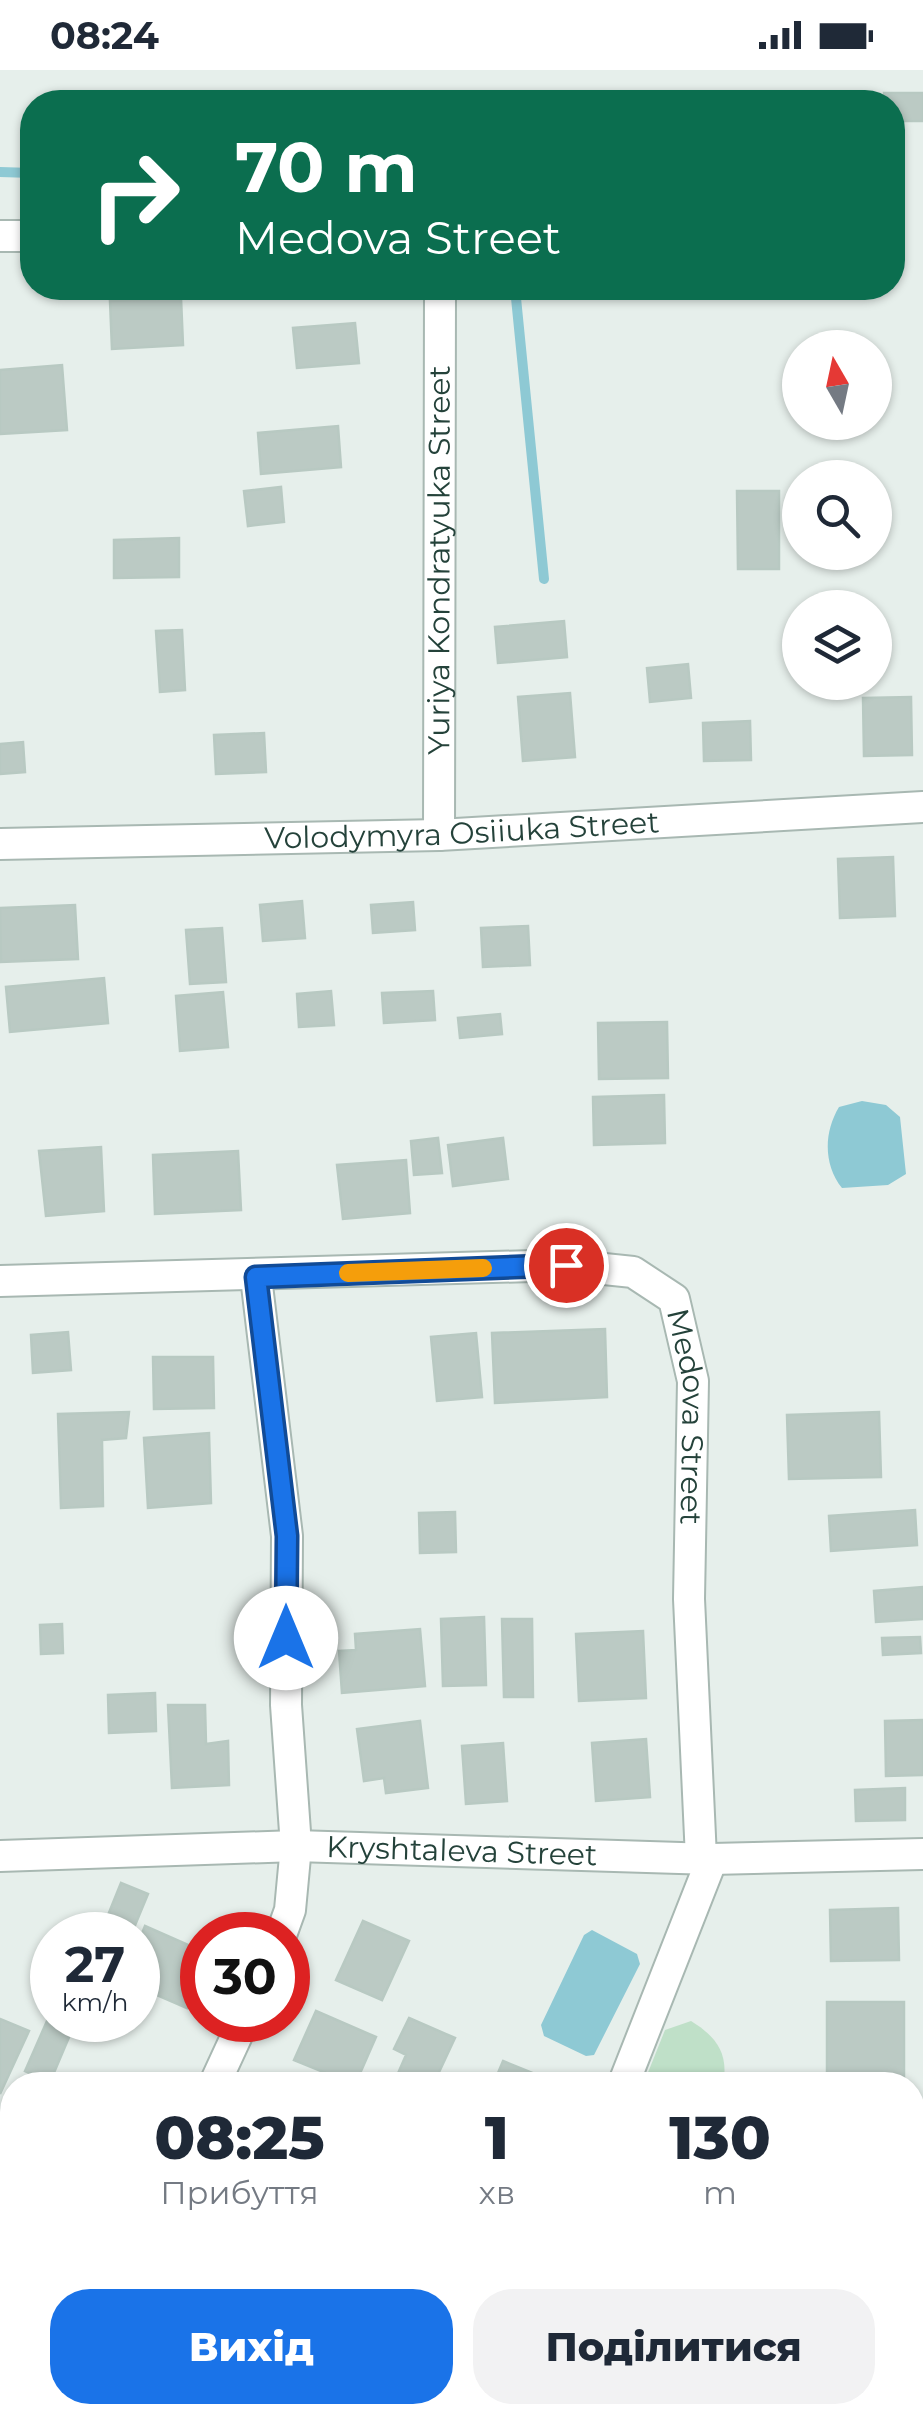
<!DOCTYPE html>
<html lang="uk">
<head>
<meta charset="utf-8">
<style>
	:root { --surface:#fff; --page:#f2f2f3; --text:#1f2937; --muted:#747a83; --accent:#1a73e8 }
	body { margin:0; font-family:Montserrat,sans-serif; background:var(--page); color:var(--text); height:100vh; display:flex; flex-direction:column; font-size:38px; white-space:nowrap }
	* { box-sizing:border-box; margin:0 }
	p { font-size:32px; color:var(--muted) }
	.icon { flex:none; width:55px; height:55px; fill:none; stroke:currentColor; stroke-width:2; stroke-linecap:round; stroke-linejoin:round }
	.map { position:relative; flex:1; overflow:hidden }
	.sheet { position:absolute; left:0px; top:2002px; width:925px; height:352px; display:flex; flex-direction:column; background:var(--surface); border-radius:40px 40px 0 0; box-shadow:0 2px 8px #0004 }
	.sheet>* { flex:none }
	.banner { position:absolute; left:20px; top:20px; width:885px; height:210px; border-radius:40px; box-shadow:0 2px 8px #0004; background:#0b6e4f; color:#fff; overflow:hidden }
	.needle { width:65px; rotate:351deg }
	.controls { position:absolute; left:782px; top:260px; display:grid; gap:20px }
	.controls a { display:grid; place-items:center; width:110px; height:110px; border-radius:50%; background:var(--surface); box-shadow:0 2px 8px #0004; font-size:50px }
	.speed { position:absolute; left:30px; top:1842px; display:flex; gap:20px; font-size:50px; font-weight:700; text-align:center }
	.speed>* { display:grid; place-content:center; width:130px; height:130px; border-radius:50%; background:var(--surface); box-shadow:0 2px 8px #0004; line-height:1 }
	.speed small { font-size:25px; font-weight:400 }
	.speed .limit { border:15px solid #d22; background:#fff; color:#111 }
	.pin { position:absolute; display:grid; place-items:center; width:85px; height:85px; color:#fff; margin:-42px; border:5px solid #fff; border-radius:50%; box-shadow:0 2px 10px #0007 }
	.me { position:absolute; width:110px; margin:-55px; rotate:0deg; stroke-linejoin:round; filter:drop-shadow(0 0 8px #0008) }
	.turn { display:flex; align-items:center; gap:35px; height:210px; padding:0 50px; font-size:45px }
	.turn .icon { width:130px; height:130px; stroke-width:2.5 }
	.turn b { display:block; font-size:70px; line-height:85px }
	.eta { display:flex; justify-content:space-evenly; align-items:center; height:170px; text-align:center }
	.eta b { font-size:60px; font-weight:800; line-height:70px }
	.action { display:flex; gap:20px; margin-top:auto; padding:20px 50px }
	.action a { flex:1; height:115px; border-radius:40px; background:var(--accent); color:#fff; font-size:40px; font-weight:800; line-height:115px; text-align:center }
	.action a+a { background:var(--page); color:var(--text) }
	.status { display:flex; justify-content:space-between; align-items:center; height:70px; padding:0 50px; background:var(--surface); direction:ltr }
	.status svg { height:28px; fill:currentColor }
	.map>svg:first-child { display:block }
</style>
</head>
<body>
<div class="status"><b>08:24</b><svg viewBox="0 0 49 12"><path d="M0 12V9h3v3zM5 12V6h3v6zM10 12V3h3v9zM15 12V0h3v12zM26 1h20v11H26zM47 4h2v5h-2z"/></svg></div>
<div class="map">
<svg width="923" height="2353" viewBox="0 0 923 2353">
	<rect width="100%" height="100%" fill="#e6efeb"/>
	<path fill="#bfe0c8" d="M691,1951c26,16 38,33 32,64h-80l22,-55z"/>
	<path fill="#8ec9d4" d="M862,1031l24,4 14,12 6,57 -18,11 -46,3c-19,-24 -18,-56 -3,-81z
		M592,1860l45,24 3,10 -46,91 -8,1 -42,-20 -3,-11 43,-90z"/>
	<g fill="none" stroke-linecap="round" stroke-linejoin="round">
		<path stroke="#8ec9d4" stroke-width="10" d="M0,102l32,1
			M515,218l29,291"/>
	</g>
	<path fill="#bbcac4" stroke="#b8c9c2" stroke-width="2.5" d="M884,23h39v28h-31v-19h-8z
		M181,228l2,47 -71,4 -2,-48z
		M355,253l4,40 -62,5 -4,-40z
		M62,295l5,65 -67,4v-64z
		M338,356l3,41 -80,7 -3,-41z
		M281,417l3,35 -36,4 -4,-35z
		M737,421h42v78h-41z
		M179,468v39l-65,1v-38z
		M564,551l3,36 -69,6 -3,-36z
		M182,560l3,60 -25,2 -4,-61z
		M688,594l3,34 -41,4 -3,-34z
		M570,623l5,64 -52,4 -5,-64z
		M911,627l1,58 -48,1 -1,-58z
		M750,651l1,39 -47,1 -1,-38z
		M264,663l2,39 -50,2 -2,-39z
		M23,672l2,30 -25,2v-30z
		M893,787l2,59 -55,2 -2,-59z
		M302,831l3,37 -42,3 -3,-36z
		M413,832l2,28 -42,3 -2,-28z
		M75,835l3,54 -77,3 -1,-54z
		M528,856l2,39 -47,2 -2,-39z
		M222,858l4,54 -36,2 -4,-54z
		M104,908l4,45 -98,9 -4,-45z
		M331,921l3,34 -35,2 -2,-33z
		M433,921l2,29 -51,3 -2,-30z
		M223,922l5,55 -48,4 -4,-55z
		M500,944l2,20 -42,4 -2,-20z
		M667,952l1,56 -69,1 -1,-56z
		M664,1025l1,48 -71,2 -1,-48z
		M438,1068l4,35 -28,2 -3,-34z
		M503,1068l5,41 -55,7 -5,-41z
		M101,1077l3,64 -58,5 -7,-65z
		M238,1081l3,59 -86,4 -2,-59z
		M406,1090l4,53 -67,6 -6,-54z
		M605,1259l2,68 -112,6 -3,-70z
		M68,1262l3,38 -38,3 -2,-38z
		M476,1263l6,64 -45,4 -6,-64z
		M153,1287h60l1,51 -60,1z
		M129,1342l-3,26 -24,2 1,66 -42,2 -3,-94z
		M879,1342l2,65 -92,2 -2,-64z
		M209,1363l2,70 -63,5 -4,-70z
		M915,1440l2,35 -86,6 -2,-35z
		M455,1442l1,40 -36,1 -1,-40z
		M923,1517v32l-47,3 -2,-31z
		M484,1547l2,68 -43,1 -2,-67z
		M502,1549h30l1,78h-29z
		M62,1554l1,29 -22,1 -1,-29z
		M420,1559l5,57 -83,7 -3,-42 17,-1 -1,-16z
		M643,1561l3,67 -67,3 -3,-67z
		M920,1567l1,16 -38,2 -1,-17z
		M155,1623l1,38 -47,2 -1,-38z
		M168,1635h37l1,39 22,-3 1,44 -57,3z
		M923,1650v55l-37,1 -1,-55z
		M420,1651l8,67 -42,5 -2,-15 -20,3 -7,-52z
		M646,1669l4,58 -54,4 -4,-58z
		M503,1673l4,58 -41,3 -4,-58z
		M905,1718v32l-49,1 -1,-31z
		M121,1813l27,11 -17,41h-31z
		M898,1838l1,52 -68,1 -1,-51z
		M363,1851l46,20 -27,59 -46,-20z
		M145,1856l57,25v21l-15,36 -49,-21v-44z
		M827,1932h77v83h-77z
		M316,1941l60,26 -21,48 -61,-25z
		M51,1942l1,8 23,3 -25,59 -25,-11z
		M409,1948l46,20 -22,47h-40l13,-30 -12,-6z
		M0,1949l29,12 -29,63z
		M503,1991l57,23v1h-67z
		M0,2257l12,6v71l-12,-6z
		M829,2342h64v11h-63z"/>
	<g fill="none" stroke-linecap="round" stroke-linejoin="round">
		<defs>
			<g id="minor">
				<path d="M0,166h32"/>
				<path id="s1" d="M439,765l1,-547"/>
				<path id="s2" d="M0,774l439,-9 484,-28"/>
				<path d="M256,1207l31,259 -1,169 10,141 -6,64 -9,25"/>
				<path id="s3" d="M0,1211l566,-16 67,7 41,27 19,82 -4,218 12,259"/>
				<path id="s4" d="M0,1786l296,-10 416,13 211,-5"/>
				<path d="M214,2015l30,-65"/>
				<path d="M623,2015l89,-226"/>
				<path d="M758,2342l1,11"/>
				<path d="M58,2353l5,-11"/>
			</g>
		</defs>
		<use href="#minor" stroke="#a8b8b2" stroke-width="34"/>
		<use href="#minor" stroke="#fff" stroke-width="30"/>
	</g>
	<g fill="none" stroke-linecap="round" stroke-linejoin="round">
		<defs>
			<path id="route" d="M286,1568l1,-102 -31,-259 310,-12"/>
		</defs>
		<use href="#route" stroke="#114b97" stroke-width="25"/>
		<use href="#route" stroke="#1a73e8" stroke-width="18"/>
		<path stroke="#f59e0b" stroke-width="18" d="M348,1203l135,-5"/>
	</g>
	<g text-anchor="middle" stroke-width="9" stroke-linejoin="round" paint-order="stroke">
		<g font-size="30" fill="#24423a" stroke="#f7fbf9">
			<text dy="10" stroke="none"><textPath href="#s1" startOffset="275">Yuriya Kondratyuka Street</textPath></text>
			<text dy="10" stroke="none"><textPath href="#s2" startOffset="462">Volodymyra Osiiuka Street</textPath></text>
			<text dy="10" stroke="none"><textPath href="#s3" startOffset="802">Medova Street</textPath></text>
			<text dy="10" stroke="none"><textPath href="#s4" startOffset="462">Kryshtaleva Street</textPath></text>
		</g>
	</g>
</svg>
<div class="controls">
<a><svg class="needle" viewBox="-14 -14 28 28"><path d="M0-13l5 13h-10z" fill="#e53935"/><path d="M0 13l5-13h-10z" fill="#747a83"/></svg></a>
<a><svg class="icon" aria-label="search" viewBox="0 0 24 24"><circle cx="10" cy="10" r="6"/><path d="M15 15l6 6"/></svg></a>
<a><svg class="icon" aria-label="layers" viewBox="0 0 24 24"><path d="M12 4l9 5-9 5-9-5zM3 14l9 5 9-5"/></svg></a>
</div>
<div class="speed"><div>27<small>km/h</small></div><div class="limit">30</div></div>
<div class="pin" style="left:566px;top:1195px;background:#d93025"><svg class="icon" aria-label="arrive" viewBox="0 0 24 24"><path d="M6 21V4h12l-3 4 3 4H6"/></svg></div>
<svg class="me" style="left:286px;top:1568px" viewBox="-20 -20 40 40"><circle r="19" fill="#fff"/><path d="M0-13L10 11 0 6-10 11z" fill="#1a73e8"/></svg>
<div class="banner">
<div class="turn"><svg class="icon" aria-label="right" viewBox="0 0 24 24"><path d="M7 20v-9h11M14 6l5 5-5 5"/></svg><div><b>70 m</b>Medova Street</div></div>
</div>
<section class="sheet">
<div class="eta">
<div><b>08:25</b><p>Прибуття</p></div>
<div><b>1</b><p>хв</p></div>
<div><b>130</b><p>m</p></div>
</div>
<div class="action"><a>Вихід</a><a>Поділитися</a></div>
</section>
</div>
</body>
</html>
